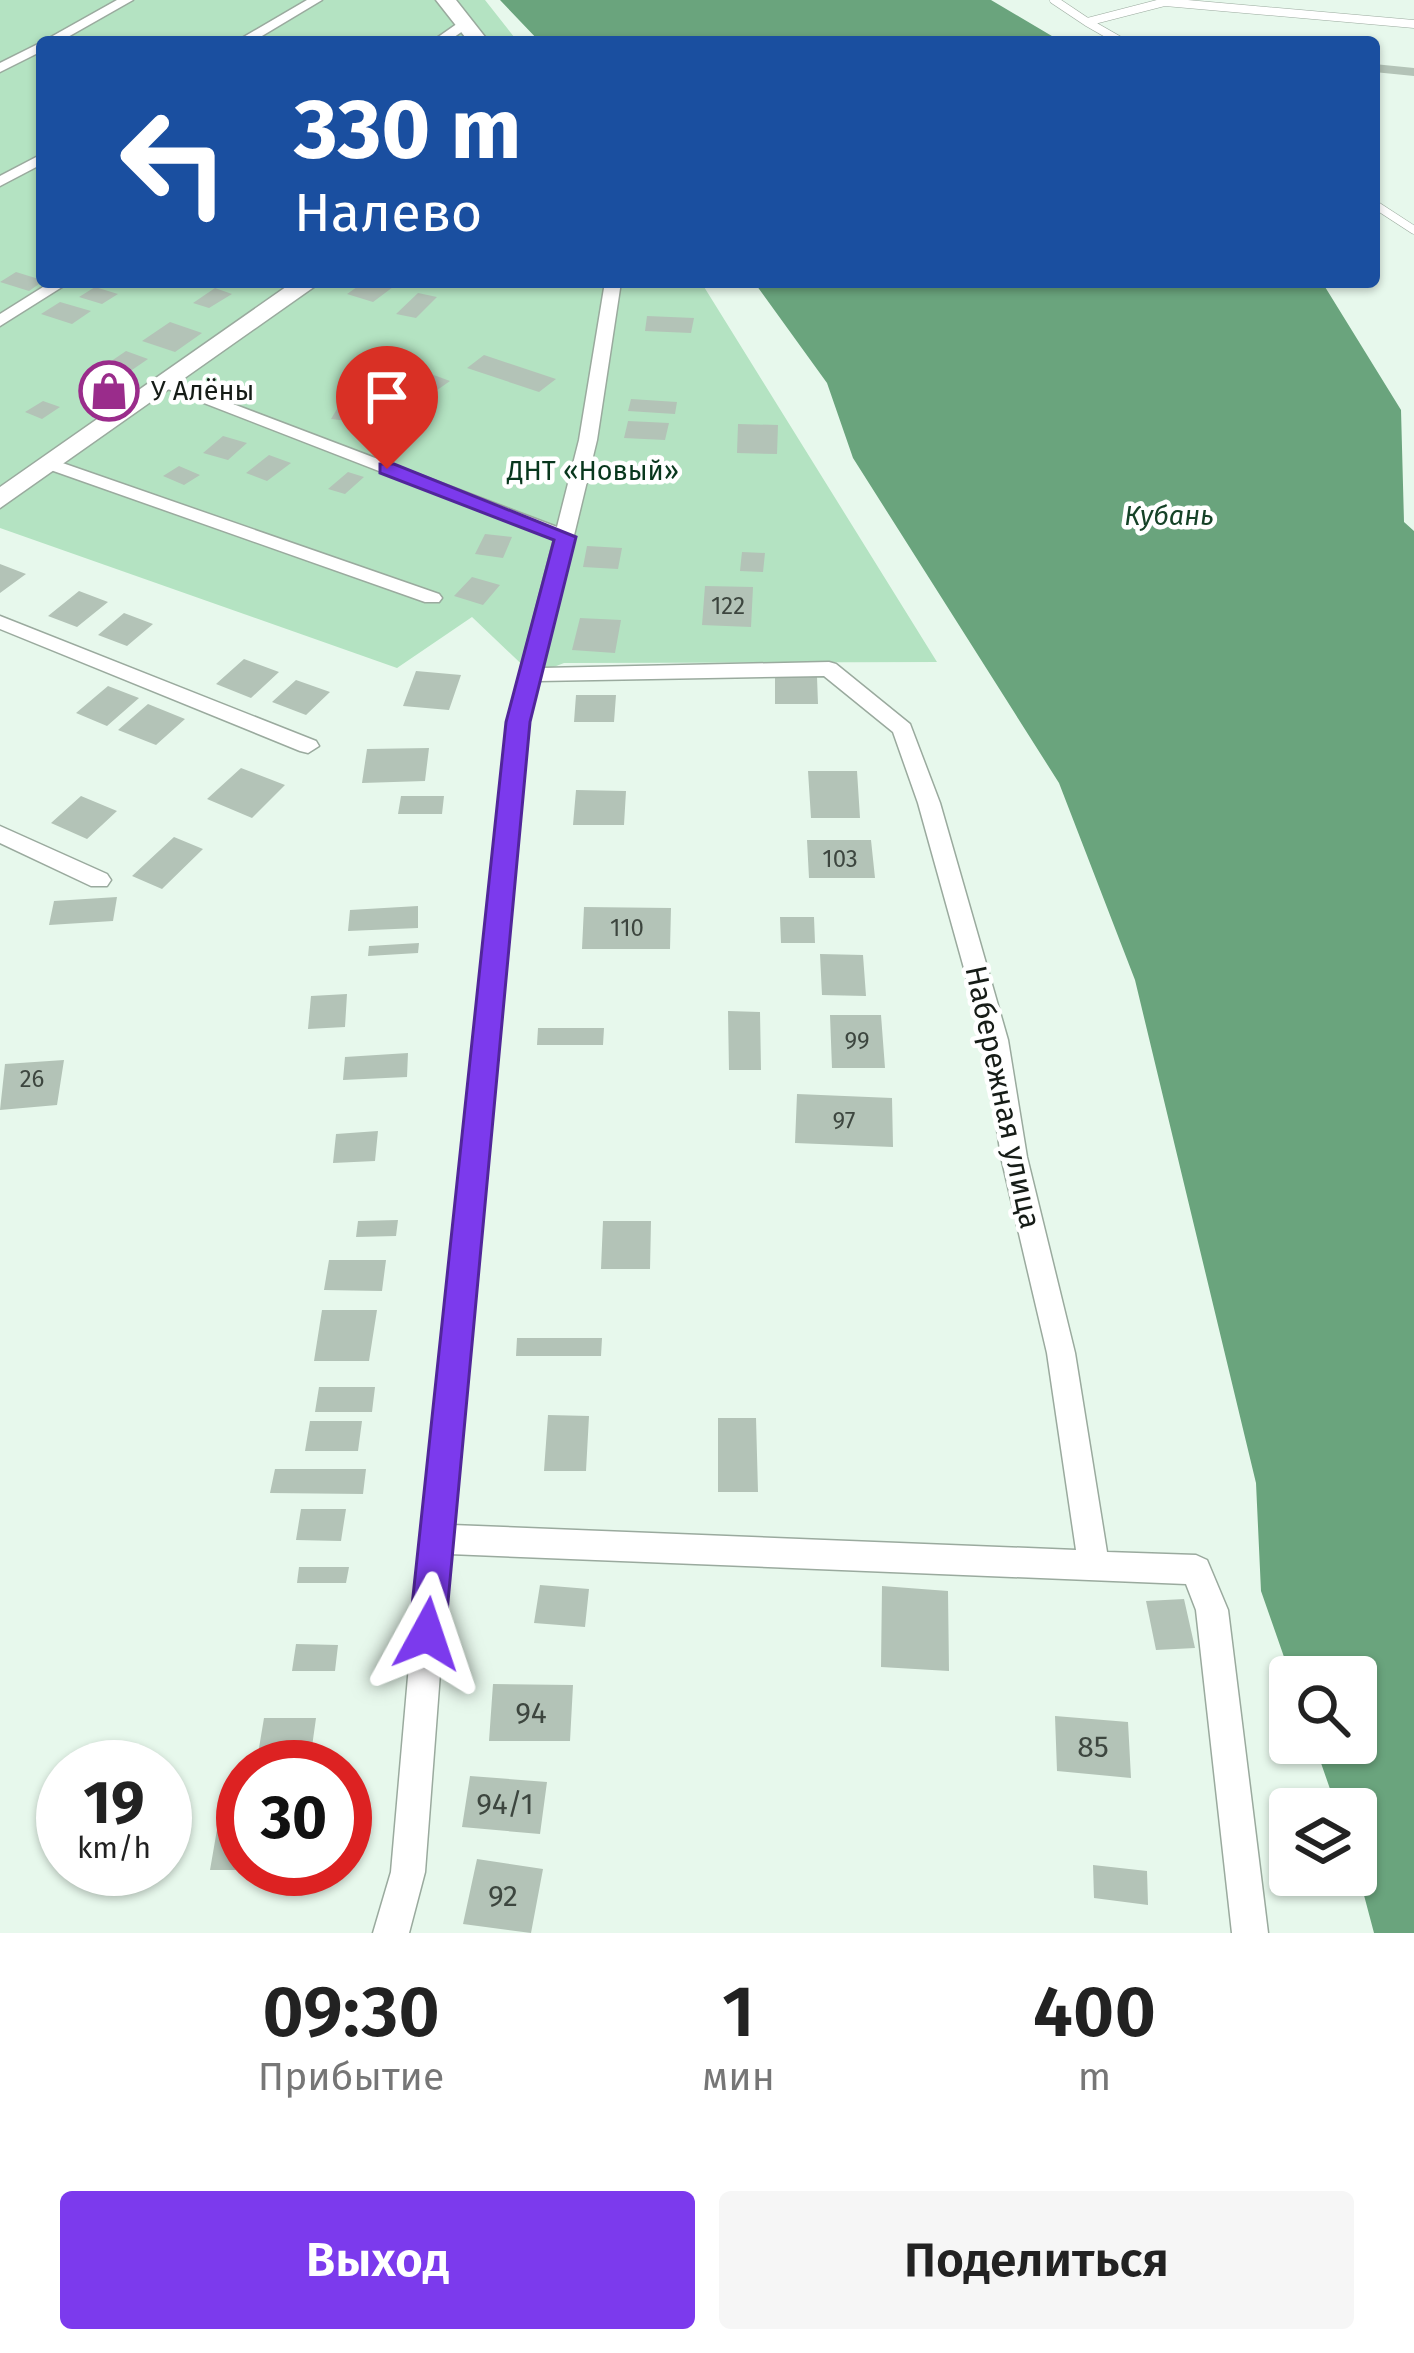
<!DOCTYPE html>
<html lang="ru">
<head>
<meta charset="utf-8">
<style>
	:root { --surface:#fff; --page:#f6f6f6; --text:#222; --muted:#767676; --accent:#7c3aed }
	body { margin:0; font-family:"Fira Sans",sans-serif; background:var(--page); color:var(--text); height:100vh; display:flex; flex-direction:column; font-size:45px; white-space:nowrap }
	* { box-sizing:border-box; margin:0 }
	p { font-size:39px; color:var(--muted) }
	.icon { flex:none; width:66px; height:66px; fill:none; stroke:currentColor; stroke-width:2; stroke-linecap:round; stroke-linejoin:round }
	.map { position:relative; height:1933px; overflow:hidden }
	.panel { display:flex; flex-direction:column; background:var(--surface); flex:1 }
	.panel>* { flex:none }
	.guide { position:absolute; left:36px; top:36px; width:1344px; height:252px; border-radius:12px; box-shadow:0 3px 9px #0004; background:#1a4fa0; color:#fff; overflow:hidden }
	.buttons { position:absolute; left:1269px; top:1656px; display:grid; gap:24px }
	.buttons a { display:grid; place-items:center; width:108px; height:108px; border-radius:12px; background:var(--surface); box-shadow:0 3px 9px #0004; font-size:60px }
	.speed { position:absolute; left:36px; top:1740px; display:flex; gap:24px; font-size:60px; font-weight:700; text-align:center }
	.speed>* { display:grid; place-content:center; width:156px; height:156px; border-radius:50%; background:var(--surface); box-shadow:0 3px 9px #0004; line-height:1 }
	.speed small { font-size:30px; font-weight:400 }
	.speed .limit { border:18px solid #d22; background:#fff; color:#111 }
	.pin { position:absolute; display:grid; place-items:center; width:102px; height:102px; color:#fff; margin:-123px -51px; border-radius:50% 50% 50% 0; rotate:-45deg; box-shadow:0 0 12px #0007 }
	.pin .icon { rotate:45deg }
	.me { position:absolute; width:132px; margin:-66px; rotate:5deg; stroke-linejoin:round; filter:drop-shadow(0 0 9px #0008) }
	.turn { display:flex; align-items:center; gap:42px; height:252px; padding:0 60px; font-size:54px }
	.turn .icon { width:156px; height:156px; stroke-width:2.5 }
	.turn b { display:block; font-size:84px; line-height:102px }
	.eta { display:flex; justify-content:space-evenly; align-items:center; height:204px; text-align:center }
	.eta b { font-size:72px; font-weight:600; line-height:84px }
	.primary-button { display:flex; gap:24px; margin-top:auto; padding:24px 60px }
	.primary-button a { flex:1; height:138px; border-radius:12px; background:var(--accent); color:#fff; font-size:48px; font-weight:600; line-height:138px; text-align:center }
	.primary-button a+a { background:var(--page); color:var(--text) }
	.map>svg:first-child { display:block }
</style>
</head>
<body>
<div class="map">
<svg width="1414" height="1933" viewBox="0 0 1414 1933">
	<rect width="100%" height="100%" fill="#e7f8ec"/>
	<path fill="#b4e3c2" d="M0,0h485l33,42h-476v240h659l236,380 -373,1 -31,12 -61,-58 -75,51 -397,-140z"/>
	<path fill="#6aa47d" d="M500,0h491l71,42h-522z
		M754,282h568l79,128 3,112 10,9v1402h-40l-18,-68v-56h-19l-23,-66h42v-66h-65l-30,-86 -5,-108 -121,-503 -76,-197 -206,-325 -26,-75z"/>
	<path fill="#b3c3b7" d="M1374,64l40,4v8l-40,-4z
		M16,272l26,8v2l-13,9 -29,-9z
		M364,282h10l19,5 -20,15 -26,-8z
		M95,287l23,7 -16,10 -23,-7z
		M215,288l17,6 -23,14 -16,-5z
		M418,293l19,4 -21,21 -20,-4z
		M60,302l31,9 -19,13 -31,-10z
		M647,316l47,2 -3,15 -46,-2z
		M170,322l32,11 -27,19 -33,-11z
		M126,351l22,8 -19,13 -22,-8z
		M484,355l72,24 -17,13 -72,-24z
		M420,370l30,11 -27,19 -30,-12z
		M631,399l46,3 -2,12 -47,-3z
		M43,401l17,6 -18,12 -17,-7z
		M340,404l27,2 -9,16 -27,-3z
		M628,421l41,2 -4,17 -41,-2z
		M738,424l40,1 -1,29 -40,-1z
		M223,436l24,7 -19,17 -25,-7z
		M269,455l22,8 -24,18 -21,-8z
		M179,466l21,9 -16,10 -21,-9z
		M348,472l16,5 -19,17 -17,-5z
		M485,534l27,3 -9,21 -28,-4z
		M587,546l35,2 -4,21 -35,-2z
		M742,552l23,1 -2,19 -23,-1z
		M0,564l26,10 -26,19z
		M472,577l28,8 -17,20 -29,-9z
		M705,586l48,1 -2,40 -49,-2z
		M79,591l29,11 -31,25 -29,-11z
		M124,613l29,11 -26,22 -29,-11z
		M580,618l41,2 -6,33 -43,-3z
		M244,659l35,13 -28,26 -35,-14z
		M416,671l45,4 -12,35 -46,-4z
		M775,677h42l1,27h-43z
		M296,680l34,12 -24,23 -34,-13z
		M108,686l31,12 -32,28 -31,-13z
		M576,695h40l-2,27h-40z
		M148,704l37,15 -29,26 -38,-15z
		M429,748l-4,33 -63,2 5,-34z
		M241,768l44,17 -33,33 -45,-19z
		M808,771h49l3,47h-49z
		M576,790l50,1 -2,34h-51z
		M81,796l36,15 -30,28 -36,-16z
		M401,796h43l-2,18h-44z
		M174,837l29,12 -41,40 -30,-13z
		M807,840h64l4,38h-66z
		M117,897l-4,24 -64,4 5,-24z
		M418,906v22l-70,3 2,-21z
		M584,907l87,1 -1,41h-88z
		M780,917h34l1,26h-34z
		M419,943l-1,10 -50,3 1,-10z
		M820,954l43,1 3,41 -44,-1z
		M347,994l-2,33 -37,2 3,-33z
		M728,1011l32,1 1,58h-32z
		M830,1015h51l4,53h-53z
		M538,1028h66l-1,17h-66z
		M408,1053l-1,24 -64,3 2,-23z
		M64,1060l-7,45 -57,5 5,-46z
		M797,1094l95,4 1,49 -98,-4z
		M378,1131l-3,30 -42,2 3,-29z
		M398,1220l-2,16 -40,1 2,-16z
		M603,1221h48l-1,48h-49z
		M329,1260h57l-4,31 -58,-1z
		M322,1310h55l-8,51h-55z
		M517,1338h85l-1,18h-85z
		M319,1387h56l-3,25h-57z
		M548,1415l41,1 -3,55h-42z
		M718,1418h38l2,74h-40z
		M310,1421h52l-4,30h-53z
		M275,1469h91l-3,25 -93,-1z
		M301,1509h45l-5,32 -45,-1z
		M299,1567h50l-3,16h-49z
		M540,1585l49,4 -4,38 -51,-4z
		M882,1586l66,5 1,80 -68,-4z
		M1184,1599l11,49 -39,2 -10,-49z
		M296,1644l42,1 -3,26h-43z
		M493,1684l80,1 -3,56h-81z
		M1055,1716l73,6 3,56 -74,-7z
		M264,1718h52l-5,36h-53z
		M470,1776l77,6 -7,52 -78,-7z
		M219,1818h24v52h-33z
		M477,1859l66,10 -12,64 -68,-9z
		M1093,1865l54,6 1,34 -54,-7z"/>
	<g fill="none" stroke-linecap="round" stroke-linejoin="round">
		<defs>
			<path id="lane" d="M1054,0l33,22
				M1122,42l-35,-20 78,-20 249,22
				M1374,204l40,26"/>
			<path id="street" d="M117,0h16l-74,42h-17z
				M307,0h15l-70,42h-17z
				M461,21l12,3 -26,18h-16z
				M42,42v9l-42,21v-9z
				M42,154v10l-42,22v-10z
				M51,282h19l-70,44v-12z
				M605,282h16l-24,158 -55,228 287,-6 7,2 74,60 30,79 68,237 19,117 48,196 32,199 89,3 11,5 21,50 40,323h-36l-36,-323 -10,-26 -737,-30 -24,318 -16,61h-36l18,-61 29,-333 87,-817 47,-183 -399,-155 15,-4 387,147 22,-87zM824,676l69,56 25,71 66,237 17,117 46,196 29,197 -624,-25 77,-803 9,-41z
				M51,459l388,135 3,4 -3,4h-14l-380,-134v-8z
				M0,616l316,125 3,5 -11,7 -8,-2 -300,-122z
				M0,826l107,48 4,6 -4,6h-16l-91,-43z"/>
			<path id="secondary" d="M436,0h20l33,42h-20z
				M293,282h28l-321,226v-21z"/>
		</defs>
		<use href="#lane" stroke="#9aaa9e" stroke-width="9"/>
		<use href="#street" stroke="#9aaa9e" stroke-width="3"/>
		<use href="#secondary" stroke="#9aaa9e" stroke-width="3"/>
		<use href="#lane" stroke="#fff" stroke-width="8"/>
		<use href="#street" fill="#fff" fill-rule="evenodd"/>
		<use href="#secondary" fill="#fff" fill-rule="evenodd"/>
	</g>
	<path fill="#7c3aed" stroke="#51269a" stroke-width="3" d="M380,464h14l182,73 -46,185 -85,912 -5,13 -13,5 -13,-5 -5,-13 97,-912 48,-182 -174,-67z"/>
	<defs>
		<symbol id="shop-ring" viewBox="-11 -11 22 22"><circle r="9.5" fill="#fff" stroke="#9a2c8b" stroke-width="1.5"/><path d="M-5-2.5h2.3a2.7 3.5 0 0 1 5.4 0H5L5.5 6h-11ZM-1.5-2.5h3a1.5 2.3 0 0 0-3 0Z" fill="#9a2c8b"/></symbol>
	</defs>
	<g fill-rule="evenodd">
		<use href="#shop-ring" x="76" y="358" width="66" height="66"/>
	</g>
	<g text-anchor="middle" stroke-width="9" stroke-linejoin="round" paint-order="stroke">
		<g font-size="24" fill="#3d463f">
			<text x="728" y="614">122</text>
			<text x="840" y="867">103</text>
			<text x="627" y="936">110</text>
			<text x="857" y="1049">99</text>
			<text x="32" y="1087">26</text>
			<text x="844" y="1129">97</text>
		</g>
		<g font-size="27" fill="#161c17" stroke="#fff" text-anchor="start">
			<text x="151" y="400">У Алёны</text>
		</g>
		<g font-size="27" fill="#08371d" stroke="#fff">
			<text x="593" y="480">ДНТ «Новый»</text>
		</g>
		<g font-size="27" font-style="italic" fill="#154227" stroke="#fff">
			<text x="1169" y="525">Кубань</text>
		</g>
		<g font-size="30" fill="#161c17" stroke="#fff">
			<text transform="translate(1003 1097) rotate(78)" y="10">Набережная улица</text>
		</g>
		<g font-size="30" fill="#3d463f">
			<text x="531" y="1723">94</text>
			<text x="1093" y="1757">85</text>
			<text x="505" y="1814">94/1</text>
			<text x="503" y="1906">92</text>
		</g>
	</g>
</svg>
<div class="buttons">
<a><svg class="icon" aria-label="search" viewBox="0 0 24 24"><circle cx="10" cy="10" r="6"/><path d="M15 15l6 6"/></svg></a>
<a><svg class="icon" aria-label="layers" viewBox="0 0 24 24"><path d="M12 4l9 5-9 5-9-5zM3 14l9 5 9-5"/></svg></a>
</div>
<div class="speed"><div>19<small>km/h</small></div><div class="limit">30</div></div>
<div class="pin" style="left:387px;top:469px;background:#d93025"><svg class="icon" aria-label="arrive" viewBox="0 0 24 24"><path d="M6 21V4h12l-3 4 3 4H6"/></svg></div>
<svg class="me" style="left:427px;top:1634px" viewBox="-20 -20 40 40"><path d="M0-17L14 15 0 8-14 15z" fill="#7c3aed" stroke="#fff" stroke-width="4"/></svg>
<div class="guide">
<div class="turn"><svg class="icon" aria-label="left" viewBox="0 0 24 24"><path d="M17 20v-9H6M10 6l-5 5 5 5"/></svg><div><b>330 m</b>Налево</div></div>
</div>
</div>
<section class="panel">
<div class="eta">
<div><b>09:30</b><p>Прибытие</p></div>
<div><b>1</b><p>мин</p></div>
<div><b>400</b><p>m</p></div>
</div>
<div class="primary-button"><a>Выход</a><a>Поделиться</a></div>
</section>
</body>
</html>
